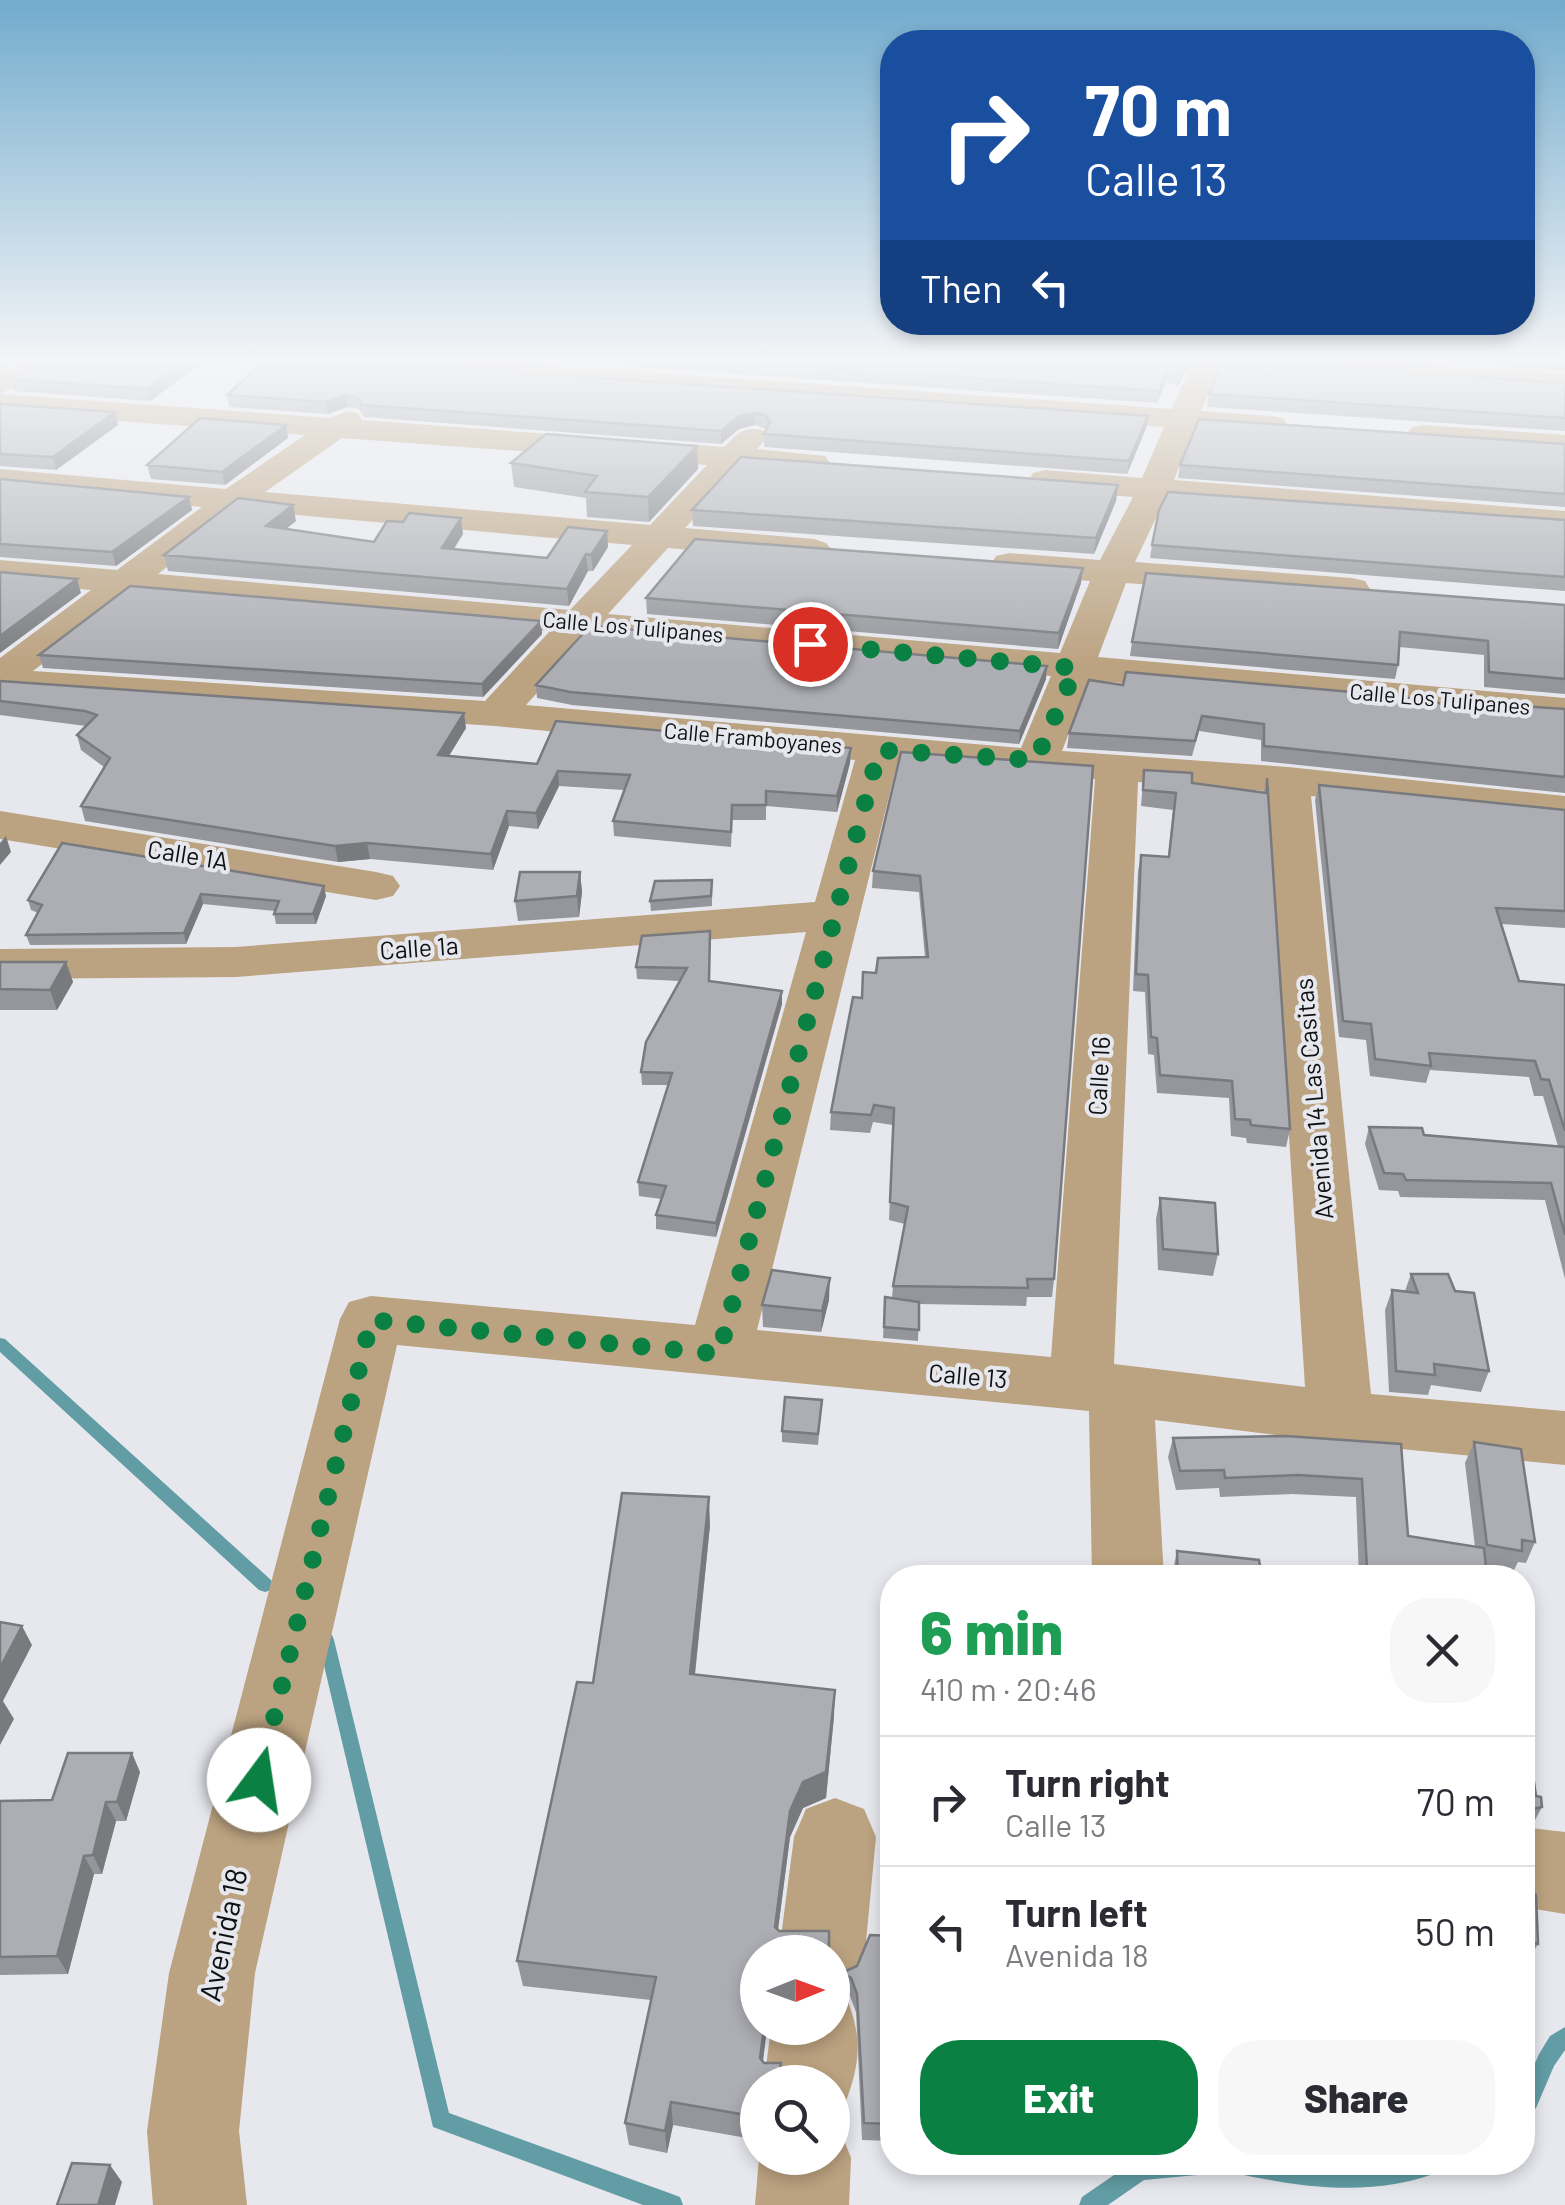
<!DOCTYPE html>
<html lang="en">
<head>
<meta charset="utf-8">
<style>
	:root { --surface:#fff; --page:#f7f7f7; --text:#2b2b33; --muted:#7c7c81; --line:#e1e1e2; --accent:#0b8043 }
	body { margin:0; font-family:Barlow,sans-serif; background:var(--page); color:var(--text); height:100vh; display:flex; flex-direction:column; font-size:38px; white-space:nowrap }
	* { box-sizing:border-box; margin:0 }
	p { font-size:32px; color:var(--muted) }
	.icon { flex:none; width:55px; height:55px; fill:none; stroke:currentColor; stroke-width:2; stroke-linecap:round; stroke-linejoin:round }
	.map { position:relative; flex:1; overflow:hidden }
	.drawer { position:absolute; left:880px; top:1565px; width:655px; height:610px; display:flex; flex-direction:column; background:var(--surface); border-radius:40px; box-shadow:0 5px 15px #0003 }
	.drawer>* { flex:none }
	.banner { position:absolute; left:880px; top:30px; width:655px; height:305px; border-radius:40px; box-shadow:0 5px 15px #0003; background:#1a4fa0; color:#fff; overflow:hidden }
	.needle { width:65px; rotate:89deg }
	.buttons { position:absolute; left:740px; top:1935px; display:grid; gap:20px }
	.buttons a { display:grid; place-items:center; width:110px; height:110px; border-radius:50%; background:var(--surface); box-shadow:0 5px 15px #0003; font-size:50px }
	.pin { position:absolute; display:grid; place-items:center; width:85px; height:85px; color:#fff; margin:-42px; border:5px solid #fff; border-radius:50%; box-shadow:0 2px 10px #0007 }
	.me { position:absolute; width:110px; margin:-55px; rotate:14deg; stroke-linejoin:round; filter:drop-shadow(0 0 8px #0008) }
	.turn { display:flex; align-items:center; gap:35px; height:210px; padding:0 40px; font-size:45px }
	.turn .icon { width:130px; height:130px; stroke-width:2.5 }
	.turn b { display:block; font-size:70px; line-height:85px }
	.then { display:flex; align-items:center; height:95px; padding:0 40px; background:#0003; gap:20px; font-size:38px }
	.round { display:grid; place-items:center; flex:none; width:105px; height:105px; border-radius:40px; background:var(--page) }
	.overview { display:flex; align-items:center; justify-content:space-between; height:170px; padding:0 40px }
	h1 { font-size:60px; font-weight:800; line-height:75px; color:#1e9e55 }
	.primary-button { display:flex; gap:20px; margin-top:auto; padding:20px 40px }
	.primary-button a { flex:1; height:115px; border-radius:40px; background:var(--accent); color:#fff; font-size:40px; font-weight:800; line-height:115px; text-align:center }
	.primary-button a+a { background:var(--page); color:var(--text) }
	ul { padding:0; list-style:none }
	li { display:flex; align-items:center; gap:30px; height:130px; padding:0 40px; border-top:2px solid var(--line) }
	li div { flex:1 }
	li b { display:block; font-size:38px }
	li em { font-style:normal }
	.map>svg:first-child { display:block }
</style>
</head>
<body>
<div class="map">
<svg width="1565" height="2205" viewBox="0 0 1565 2205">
	<rect width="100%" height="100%" fill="#e6e8ee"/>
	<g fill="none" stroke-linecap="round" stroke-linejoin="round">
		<path fill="#629da5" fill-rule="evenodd" d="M0,1338l5,1 266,241 2,5 -2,5 -6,2 -6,-2 -259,-238z
			M326,1633l6,2 2,5 115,473 223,81 8,3 3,8h-40l-210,-78 -115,-487 2,-5z
			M1565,2027v23l-11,16 -18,42 -7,8 -7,3v-27l17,-38 11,-18z
			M1133,2162h159l45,5h23l34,-5h55l-3,7c-56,24 -117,22 -176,11 -14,-3 -32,-4 -44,-13l-8,6 -74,7 -36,25h-29l3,-8z"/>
		<path fill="#bba280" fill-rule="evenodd" d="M26,359h36l-4,6 -58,29v-21z
			M314,359h144l714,50 22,-50h149l222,15v18l-346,-24 -18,43 71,5 11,2 4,7 -4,7 -11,2 -78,-5 -20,51 391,31v20l-400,-32 -30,63 217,16 13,3 5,8 -5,8 -13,3 -226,-17 -28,74 467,41v24l-476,-42 -27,71 226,16 277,29v26l-254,-26 60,598 194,17v54l-225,-22 -185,-23 9,158h-72l-3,-167 -692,-66 -142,628 -16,158 8,74h-94l-6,-74 22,-158 171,-654 9,-17 22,-6 324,29 111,-393 -570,45 -236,2v-30l236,-2 579,-45 40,-142 -360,-34 -495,-33v-35l91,-68 -91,-8v-22l117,10 85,-63 -202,-18v-20l226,20 79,-54 -305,-23v-18l330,24 17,-7 11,2 4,7 362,27c13,-13 19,-21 38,-17l5,7 -10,12 68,7 5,7 -5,7 -11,3 -73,-6 -56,61 129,11 12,4 6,7 -6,7 -12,4 -146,-13 -60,66 452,39 30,-72 -81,-6 -13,-3 -5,-8 5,-8 13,-3 91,7 33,-63 -88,-7 -12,-3 -4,-7 4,-7 12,-3 97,8 22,-51 -836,-59zM342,438l365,27 -57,60 -385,-33zM240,510l392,35 -62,65 -412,-36zM132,594l418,37 -65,70 -452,-30zM589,635l462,41 -30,72 -495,-43zM897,764l198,15 -44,578 -294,-27zM1138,782l129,9 38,596 -191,-23z
			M1423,425l142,10v18l-153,-12 -5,-7 5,-7z
			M0,811l376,61 17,4 7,10 -7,10 -17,4 -376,-61z
			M835,1798l29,11 12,28 -11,115 -13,30 -20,8v-38h-53l15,-115 12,-28z
			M1522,1827l43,5v82l-43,-7z
			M832,1991l14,6c19,45 13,72 -5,117l-9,3v-35h-68l7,-54h61z
			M832,2123l6,2 13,33 -2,47h-94l4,-47h73z"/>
	</g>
	<path fill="#95969b" d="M51,359h156l-57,42 -136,-10 -4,-12z
		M266,359l880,69 -19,46 -363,-27v-13l2,-5 -11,-4 -16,4 -18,15 -357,-27 -5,-8 -11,-2 -20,7 -99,-7 -2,-12z
		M521,359h671l-14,27 -12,-4 -9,21z
		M1401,359h164v12z
		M1565,383v48l-358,-24 2,-13z
		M0,404l118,21 -62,45 -56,-4z
		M286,425l2,13 -63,47 -74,-6 -4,-14z
		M1565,444v63l-387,-29 2,-13z
		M697,446l1,23 -49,53 -62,-5 -1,-19 -72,-11 -3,-24z
		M0,479l189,18 3,13 -76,56 -116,-9z
		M1118,485l-2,16 -22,53 -401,-28 -1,-16z
		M1565,520v71l-415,-33 2,-13z
		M296,521l-10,8 88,13 89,-8 -10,15 94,9 60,-27 1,16 -15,24h-5l-19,35 -401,-35 -4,-16z
		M1081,583l-23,66 -411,-35 -1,-16z
		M1565,605v89l-81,-7v-32l-85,-8 -1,18 -3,14 -265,-23 2,-14z
		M541,621l1,13 -59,63 -440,-29 -4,-13z
		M1046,679l-27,65 -447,-39 -35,-7 -1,-13z
		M0,681l466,47 -17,28 88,8 314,-16 -1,15 -13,49 -71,-6v14h-34l-1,27 -117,-11 -1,-15 11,-31 -65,-4 -21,43 -29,-3 -16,44 -123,-11 -32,3 -253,-41 -4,-15 23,-39 -23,-17 -4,-15 9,-9 -86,-11z
		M1123,685l364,27 2,-8 76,5v84l-304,-32v-21l-62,-9 -7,25 -125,-8 2,-15z
		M901,752l153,527 -2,18h-25l-1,9 -107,-2 -1,37 -35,-3 2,-41 7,1 1,-12 12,-62 -16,-4 4,-95 -20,-3 -3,11 -40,-3 1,-18 31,-114 14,-25 49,-16 -6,-65 -47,-4 1,-17z
		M1144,770l48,13 72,9 3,-14 23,351 -4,18 -39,-4 -1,-5 -15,-2 -2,-38 -72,-5 -3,-38 -6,-1 -3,-62 -12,-1 5,-120 3,-16 27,2 5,-47 -32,-4z
		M1319,785l246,25v118l-64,-4 18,57 46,4v294l-20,-79 -145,-3 -2,-6 -19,-1 -14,-46 4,-17 55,8 134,11 -15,-50h-9l-5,-19 -99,-7 -4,13 -56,-7 -4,-36 -27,-3 -24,-237z
		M62,843l264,53 -10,28h-40l-2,-10 1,-3 -72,-7 -17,40 -156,1 -4,-10 12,-22 -7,-3 -3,-10z
		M580,872l2,20 -3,25 -61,4 -3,-20z
		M712,880v26l-61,5 -1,-10z
		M642,936l68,45 72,23 -66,233 -60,-8v-14l5,-16 -22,-3 -1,-14 30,-97h-26l-1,-13 39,-91 -43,-2 -1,-12z
		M0,962h66l7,20 -16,28h-57z
		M1160,1198l58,56 -5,22 -55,-6 -2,-51z
		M1411,1274l78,97 -8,21 -50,-7 -3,10 -39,-3 -4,-82 7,-20 13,1z
		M829,1300l-8,32 -58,-5 -1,-22z
		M821,1411l-3,34 -36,-3v-11z
		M1173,1438l228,6 7,92 67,11 -10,-84 9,-21 61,100 -9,21 -8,-1 -5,10 -27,-5 1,11h-128l-3,-81 -64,-3 -72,3 -1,-9 -43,2 -8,-33z
		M710,1525l-15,150 139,41 -8,82 -23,10 -13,29 -12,93 -20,22 9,76 -4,34 18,1v19h-23v58l-85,-15 -6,28 -38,-8 -4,-22 26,-123 -128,-14 -6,-25 76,-278z
		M1177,1551l85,27h-89v-8z
		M1522,1740l14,56 6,11 -9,17 -5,1v65l10,54 -10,17 -6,-1z
		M140,1772l-14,49h-10l-14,53h-8l-26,100 -68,1v-174l52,-1z
		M892,1936v205l-30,-1 -6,-128 -6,-16 -9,-5v-18l16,-7z"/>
	<path fill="#797a7e" d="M0,359h18l-18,10z
		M188,359h19l-57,42 -3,-12z
		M1187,359h5l-14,27 2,-12z
		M1168,370l-2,12 -9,21 2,-12z
		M346,395l2,12 -20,7 -2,-12z
		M115,412l3,13 -62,45 -3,-13z
		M755,413v12l-16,4 -18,15v-13l18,-15z
		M1148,416l-2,12 -19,46 2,-13z
		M286,425l2,13 -63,47 -3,-13z
		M697,446l1,23 -49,53 -1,-25z
		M1118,485l-2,16 -22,53 2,-16z
		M189,497l3,13 -76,56 -4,-14z
		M293,505l3,16 -27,21 -3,-16z
		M461,518l2,16 -19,31 -2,-17z
		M607,531l1,16 -15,24 -2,-16z
		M586,554l2,17 -19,35 -2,-17z
		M1083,568l-2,15 -23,66 1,-16z
		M77,579l4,14 -81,60v-17z
		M541,621l1,13 -59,63 -1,-13z
		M1047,666l-1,13 -27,65 1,-13z
		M464,713l2,15 -26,42 -2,-15z
		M851,748l-1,15 -13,49v-16z
		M558,771l1,15 -21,43 -2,-16z
		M507,811l2,15 -16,44 -2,-16z
		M6,836l5,16 -11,13v-22z
		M367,843l3,16 -32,3 -3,-16z
		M580,872l2,20 -3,25 -2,-21z
		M324,886l2,10 -10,28 -3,-10z
		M201,894l2,10 -17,40 -2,-11z
		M66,962l7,20 -16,28 -7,-20z
		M782,991v13l-66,233v-14z
		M830,1278l-1,22 -8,32 1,-21z
		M709,1497l1,28 -18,176 -2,-27z
		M22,1626l10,19 -29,56 11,18 -14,26v-77z
		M835,1690l-1,26 -8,82 -23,10 -13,29 -15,115v-25l15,-116 13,-29z
		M132,1753l8,19 -14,49 -9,-19z
		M106,1802l10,19 -14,53 -9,-19z
		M84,1856l10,18 -26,100 -11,-18z
		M764,2028h3l-7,54v-24z
		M671,2102l2,23 -6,28 -2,-22z
		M110,2165l12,17 -7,23h-17z"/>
	<path fill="#adaeb4" stroke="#797a7e" stroke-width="2.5" d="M51,359h137l-41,30 -137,-10z
		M266,359h59l823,57 -19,45 -365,-27 6,-12 -5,-7 -10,-2 -16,3 -18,15 -359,-26 -5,-8 -11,-2 -20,7 -99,-7z
		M694,359h493l-7,15 -12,-4 -9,21z
		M1223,360l342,23v35l-356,-24z
		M0,404l115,8 -62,45 -53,-3z
		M200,418l86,7 -64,47 -75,-7z
		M1199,419l366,25v50l-385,-29z
		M546,434l151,12 -49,51 -63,-5 12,-16 -86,-13z
		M741,457l377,28 -22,53 -404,-28z
		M0,479l189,18 -77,55 -112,-8z
		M1168,492l397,28v57l-413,-32 7,-35z
		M238,498l55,7 -27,21 108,16 13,-21 16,1 6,-9 52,5 -19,30 105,10 21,-31 39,4 -16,24 -5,-1 -19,35 -403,-34z
		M695,539l388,29 -24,65 -413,-35z
		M0,572l77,7 -77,57z
		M1146,573l419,32v74l-76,-7 -1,-31 -88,-9 -2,33 -266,-23z
		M130,586l411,35 -59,63 -443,-29z
		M590,626l457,40 -27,65 -450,-39 -34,-7z
		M1126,672l271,24 93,16 -1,-8 76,5v68l-301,-31v-22l-62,-8 -7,25 -126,-8 20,-53 34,5z
		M0,681l464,32 -26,42 99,9 19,-43 295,27 -14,48 -71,-5v14h-34l-1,27 -118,-11 17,-46 -72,-4 -22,42 -29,-2 -16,43 -124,-11 -32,3 -254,-40 29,-48 -33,-23 20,-20 -12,-4 -85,-10z
		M901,752l192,14 -39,513h-27l1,9 -135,-2 15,-79 -18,-5 4,-94 -20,-3 -3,10 -40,-3 22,-115 9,1 1,-26 13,1 2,-15 50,-1 -8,-81 -47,-5z
		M1144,770l48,3v10l75,10v-15l23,351 -39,-4 -1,-5 -15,-1 -3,-38 -72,-6 -3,-37 -6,-1 -3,-62 -12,-1 5,-119 28,2 7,-64 -33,-3z
		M1319,785l246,25v101l-69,-3 23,73 46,4v146l-16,-51 -8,-1 -6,-18 -106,-8 2,13 -56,-7 -4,-35 -28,-3z
		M62,843l262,43 -11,28h-39l5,-13 -78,-7 -17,39 -158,2 16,-30 -14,-5z
		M520,872h60l-3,24 -62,5z
		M712,880l-1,16 -61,5 5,-20z
		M710,931l-1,50 73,10 -66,232 -60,-8 10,-29 -28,-4 34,-109 -31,-1 5,-30 41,-74 -51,-1 6,-31z
		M0,962h66l-16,28 -50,-1z
		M1369,1127l53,1 2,7 141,12v88l-14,-52 -145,-3 -3,-6 -19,-1z
		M1160,1198l55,5 3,51 -55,-5z
		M772,1270l58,8 -8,33 -60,-6z
		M1411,1274h37l7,17 19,2 15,78 -55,-7 1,11 -39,-4 -4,-81 26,3z
		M885,1297l34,5v28l-35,-3z
		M785,1397l37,3 -4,34 -36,-3z
		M1286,1436l115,8 7,92 76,12 3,30h-113v-8l-7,-2 -5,-89 -64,-4 -73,3 -1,-8 -44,1 -7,-33z
		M1474,1442l47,7 14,93 -13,-2v11l-35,-6z
		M622,1493l87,4 -19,177 145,16 -9,82 -23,10 -13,29 -15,116 4,4h50v21h-71v76h6l-4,30 4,5h17l-3,19h-20v35l-87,-15 -6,29 -40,-8 31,-146 -139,-16 60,-279 16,1z
		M1177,1551l82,9 3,18h-84z
		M0,1622l22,4 -22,42z
		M1522,1740l6,1 8,55 5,1 1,10 -14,3v80l8,5 2,49 -16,-4z
		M68,1753h64l-15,49h-11l-13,53 -9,1 -27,100 -57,1v-156l52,-1z
		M870,1935l22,1v188l-28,-1 -7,-129 -6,-16 -10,-5 16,-7z
		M72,2163l38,2 -12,40h-41z"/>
	<linearGradient id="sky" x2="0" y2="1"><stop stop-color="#72abcd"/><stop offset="0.54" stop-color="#f4f5f7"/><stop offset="1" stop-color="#f4f5f7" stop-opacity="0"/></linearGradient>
	<rect width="1565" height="668" fill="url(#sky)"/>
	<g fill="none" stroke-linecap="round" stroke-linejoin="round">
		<path stroke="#0b8043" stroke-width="18" stroke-dasharray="0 32.4" d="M259,1780l112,-460 348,34 160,-604 157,10 40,-92 -266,-24"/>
	</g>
	<g text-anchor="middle" stroke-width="8" stroke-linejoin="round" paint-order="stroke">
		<g font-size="22" fill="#0f1012" stroke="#e6e8ee">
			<text transform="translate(633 627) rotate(5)" y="8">Calle Los Tulipanes</text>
			<text transform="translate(1440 699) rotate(5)" y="8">Calle Los Tulipanes</text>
			<text transform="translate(753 738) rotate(5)" y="8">Calle Framboyanes</text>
		</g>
		<g font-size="25" fill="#0f1012" stroke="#e6e8ee">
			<text transform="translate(188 855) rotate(9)" y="9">Calle 1A</text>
			<text transform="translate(419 948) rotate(-4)" y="9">Calle 1a</text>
			<text transform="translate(1099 1076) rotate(-87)" y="9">Calle 16</text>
			<text transform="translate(1314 1099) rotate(-95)" y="9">Avenida 14 Las Casitas</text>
			<text transform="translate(968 1376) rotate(5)" y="9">Calle 13</text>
		</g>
		<g font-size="30" fill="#0f1012" stroke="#e6e8ee">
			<text transform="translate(224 1935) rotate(-78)" y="10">Avenida 18</text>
		</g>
	</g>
</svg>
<div class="buttons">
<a><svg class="needle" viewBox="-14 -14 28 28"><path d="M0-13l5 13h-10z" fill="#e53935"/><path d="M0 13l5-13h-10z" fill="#7c7c81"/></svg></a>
<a><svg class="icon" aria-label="search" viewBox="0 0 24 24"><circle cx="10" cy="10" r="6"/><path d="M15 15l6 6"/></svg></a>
</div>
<div class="pin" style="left:810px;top:644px;background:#d93025"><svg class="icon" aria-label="arrive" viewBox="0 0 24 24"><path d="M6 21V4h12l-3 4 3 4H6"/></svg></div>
<svg class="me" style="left:259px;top:1780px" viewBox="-20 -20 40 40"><circle r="19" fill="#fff"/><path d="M0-13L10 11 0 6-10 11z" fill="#0b8043"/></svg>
<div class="banner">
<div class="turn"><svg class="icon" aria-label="right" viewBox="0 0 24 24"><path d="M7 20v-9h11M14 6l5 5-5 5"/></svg><div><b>70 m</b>Calle 13</div></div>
<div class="then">Then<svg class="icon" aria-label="left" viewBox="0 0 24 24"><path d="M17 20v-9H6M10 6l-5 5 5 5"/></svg></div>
</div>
<section class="drawer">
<div class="overview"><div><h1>6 min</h1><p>410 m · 20:46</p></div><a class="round"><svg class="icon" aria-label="close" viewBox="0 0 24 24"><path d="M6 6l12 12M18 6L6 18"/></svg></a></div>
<ul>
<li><svg class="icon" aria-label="right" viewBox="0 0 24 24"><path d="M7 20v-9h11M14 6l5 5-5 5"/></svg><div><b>Turn right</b><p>Calle 13</p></div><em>70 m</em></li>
<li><svg class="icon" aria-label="left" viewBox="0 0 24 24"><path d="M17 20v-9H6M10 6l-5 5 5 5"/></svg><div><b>Turn left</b><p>Avenida 18</p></div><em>50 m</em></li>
</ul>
<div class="primary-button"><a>Exit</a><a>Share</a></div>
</section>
</div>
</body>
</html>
